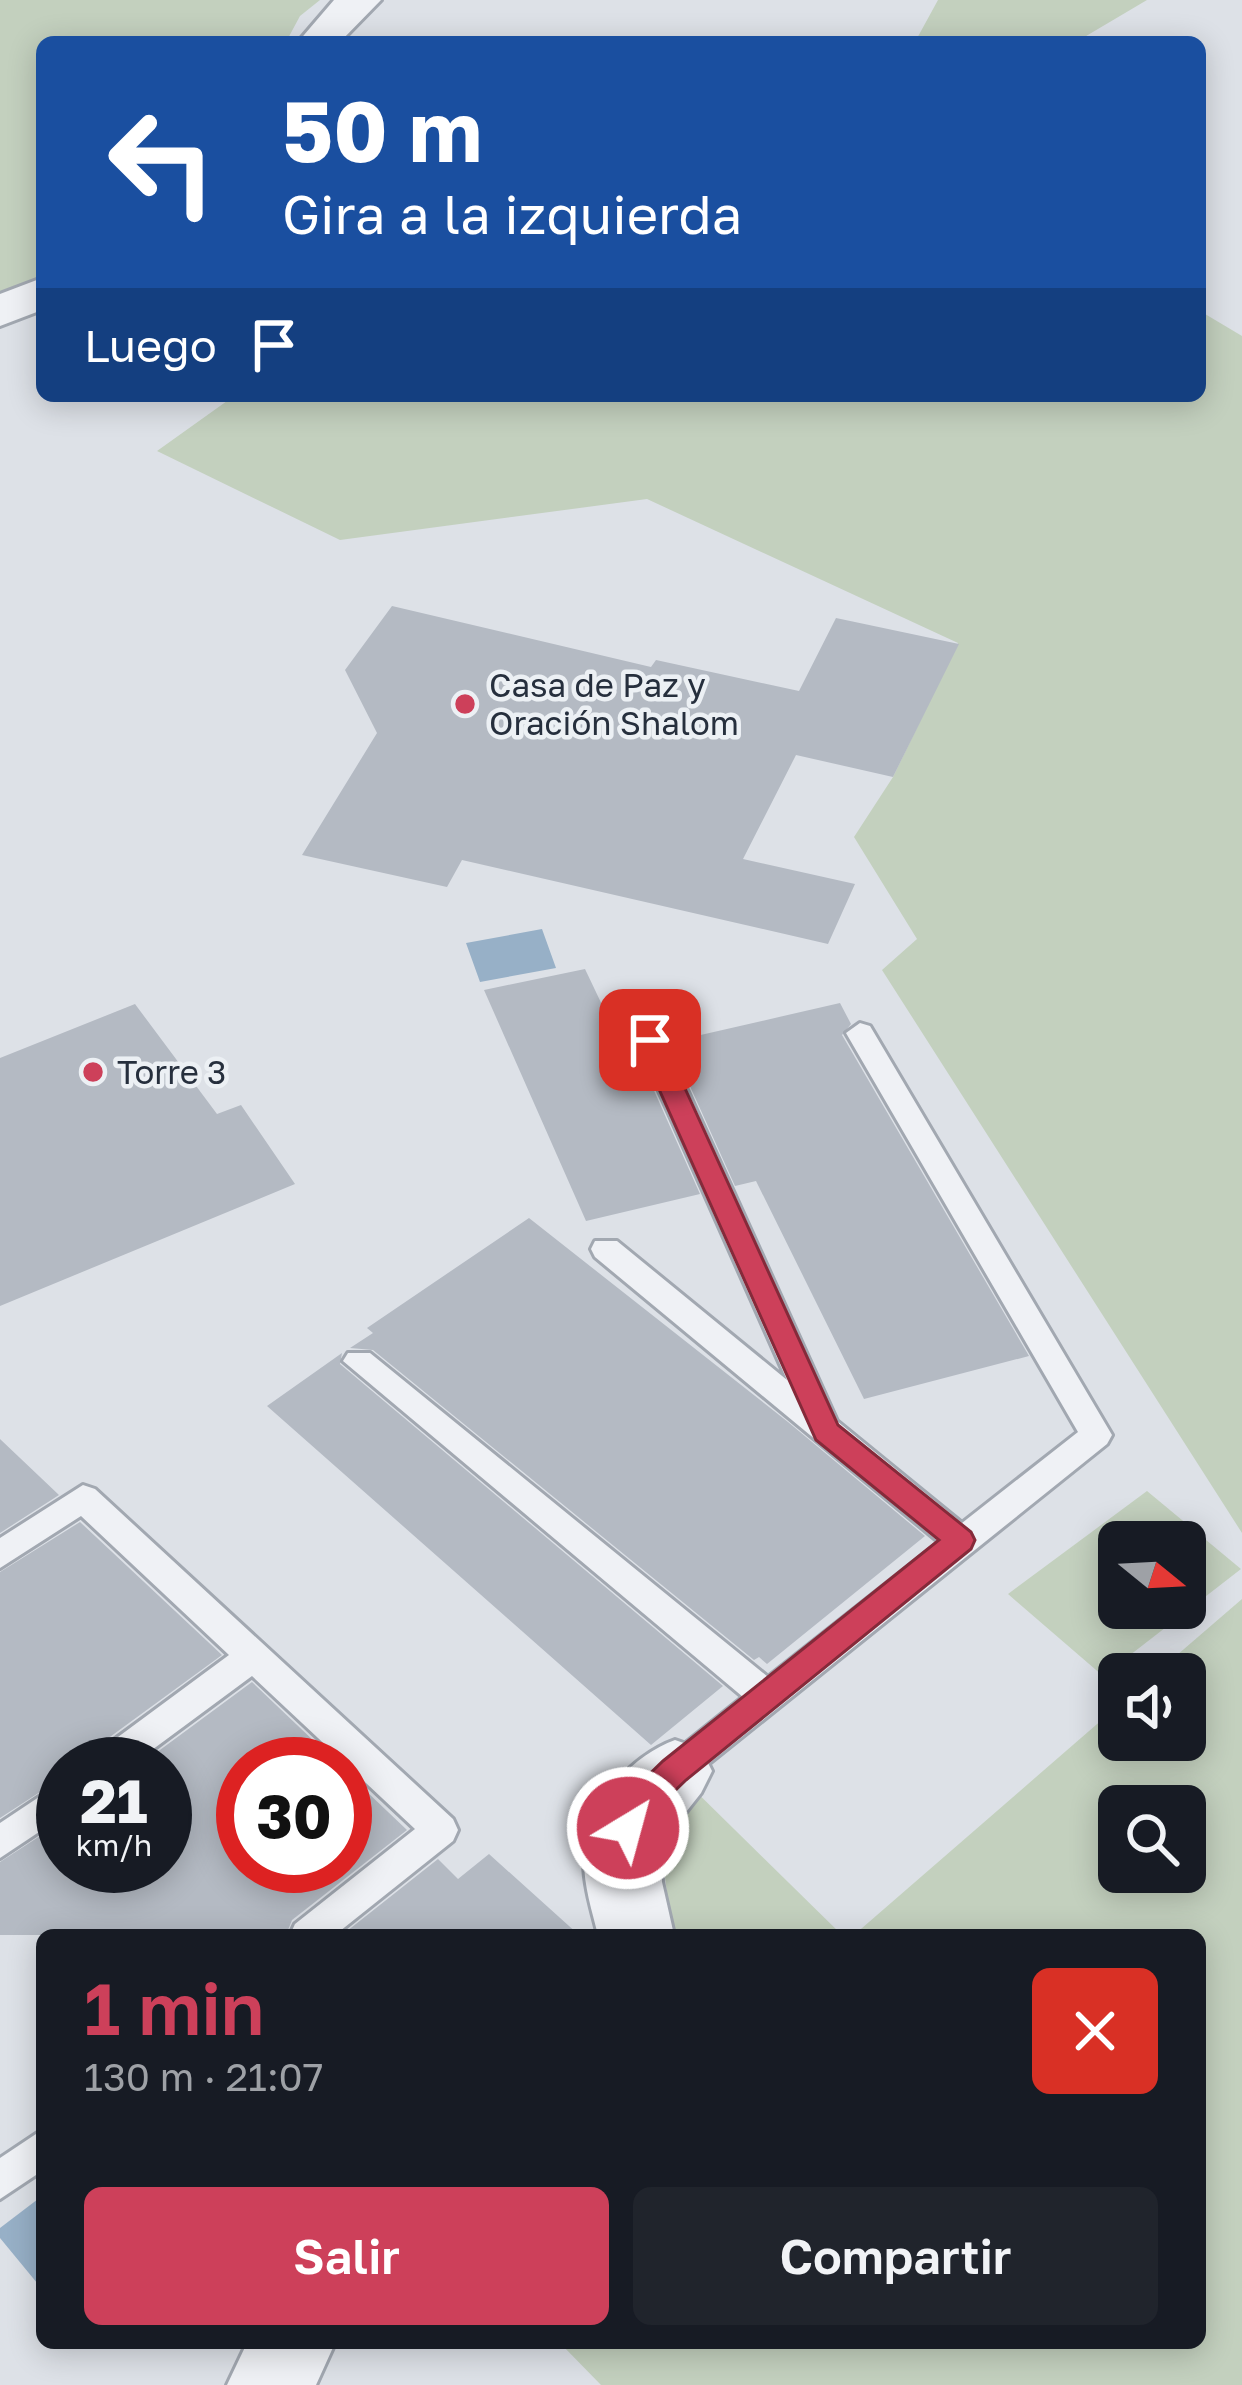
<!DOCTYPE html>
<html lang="es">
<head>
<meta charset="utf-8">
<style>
	:root { --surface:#171b24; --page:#20242c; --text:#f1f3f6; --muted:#9ea1a6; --accent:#cd405a }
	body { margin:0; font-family:"Golos Text",sans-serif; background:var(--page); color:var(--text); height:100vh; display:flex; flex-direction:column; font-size:45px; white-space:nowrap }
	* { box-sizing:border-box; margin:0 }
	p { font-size:39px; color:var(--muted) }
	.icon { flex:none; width:66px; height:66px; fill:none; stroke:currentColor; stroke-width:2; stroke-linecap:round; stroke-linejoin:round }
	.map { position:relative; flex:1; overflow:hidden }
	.sheet { position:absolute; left:36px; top:1929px; width:1170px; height:420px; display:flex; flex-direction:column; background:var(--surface); border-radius:18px; box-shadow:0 6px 30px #0003 }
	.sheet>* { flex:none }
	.banner { position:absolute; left:36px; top:36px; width:1170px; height:366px; border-radius:18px; box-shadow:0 6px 30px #0003; background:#1a4fa0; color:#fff; overflow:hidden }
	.needle { width:78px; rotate:108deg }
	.buttons { position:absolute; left:1098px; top:1521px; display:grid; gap:24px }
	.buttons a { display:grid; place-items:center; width:108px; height:108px; border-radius:18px; background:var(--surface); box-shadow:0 6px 30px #0003; font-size:60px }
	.speed { position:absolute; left:36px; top:1737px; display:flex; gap:24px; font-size:60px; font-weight:700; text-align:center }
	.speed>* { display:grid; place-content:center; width:156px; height:156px; border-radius:50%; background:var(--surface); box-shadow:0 6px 30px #0003; line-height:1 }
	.speed small { font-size:30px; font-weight:400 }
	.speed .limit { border:18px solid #d22; background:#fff; color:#111 }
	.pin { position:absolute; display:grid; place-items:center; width:102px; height:102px; color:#fff; margin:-51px; border-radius:24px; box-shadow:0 6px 18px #0006 }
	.me { position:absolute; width:132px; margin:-66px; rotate:37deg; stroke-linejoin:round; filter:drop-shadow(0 0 9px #0008) }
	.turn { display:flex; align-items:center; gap:42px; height:252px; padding:0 48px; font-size:54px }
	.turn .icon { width:156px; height:156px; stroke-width:2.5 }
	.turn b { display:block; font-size:84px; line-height:102px }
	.then { display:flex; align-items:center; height:114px; padding:0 48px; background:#0003; gap:24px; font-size:45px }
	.round { display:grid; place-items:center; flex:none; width:126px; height:126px; border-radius:18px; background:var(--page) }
	.summary { display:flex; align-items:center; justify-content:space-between; height:204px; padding:0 48px }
	h1 { font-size:72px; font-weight:600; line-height:90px; color:var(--accent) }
	.button { display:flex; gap:24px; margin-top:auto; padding:24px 48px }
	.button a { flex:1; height:138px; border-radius:18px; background:var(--accent); color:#fff; font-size:48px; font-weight:600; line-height:138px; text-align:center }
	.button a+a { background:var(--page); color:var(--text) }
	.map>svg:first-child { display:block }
</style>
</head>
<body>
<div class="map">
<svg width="1242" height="2385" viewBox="0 0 1242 2385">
	<rect width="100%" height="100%" fill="#dde1e7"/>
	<path fill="#c3d0be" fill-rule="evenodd" d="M0,0h320l-20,16 -14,26h-244v237l-42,21z
		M938,0h209l-71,42h-161z
		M1200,311l42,25v1197l-360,-563 35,-31 -63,-102 39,-60 65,-134 -311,-144 -307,41 -183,-89 77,-55h966z
		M1147,1491l94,78 -138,107 -95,-82zM1185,1542v66h-66v-66z
		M1242,1599v786h-641l-41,-42h640v-408h-346l265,-230v35h66v-66h-30zM1185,1806v66h-66v-66z
		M675,1771l167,164h-170l-12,-100z"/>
	<path fill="#97b0c7" d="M542,929l14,39 -76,14 -14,-39z
		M42,2196v93l-42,-51v-10z"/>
	<path fill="#b4bac3" d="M392,606l259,61 5,-7 143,31 37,-73 123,26 -66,133 -97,-22 -53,104 112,25 -27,60 -366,-84 -15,27 -145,-32 75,-122 -32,-63z
		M585,969l40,84 11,-3 64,144 -114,27 -102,-231z
		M840,1003l11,21 -9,11 187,321 -165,43 -108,-218 -21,5 -65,-144z
		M135,1004l82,110 24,-9 54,79 -295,122v-248z
		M529,1218l259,204 137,114 -158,128 -8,-7 -5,3 -381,-310 -23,-2 23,-15 -6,-5z
		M342,1353l-2,11 383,322 -72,59 -384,-339z
		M0,1439l59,56 -59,38z
		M80,1522l142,133 -130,95 -7,14h-22v13l-63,41v-246z
		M252,1682l86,82h-95v102h102v-95l62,59 -115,90 -6,15h-286v-73l63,-41v45h102v-102h-24z
		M489,1854l90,81h-237l96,-76 20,20z"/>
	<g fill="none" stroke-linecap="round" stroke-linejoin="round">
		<defs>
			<path id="lane" d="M860,1023l10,3 242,409 -5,9 -420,337 -12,5 -12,-5 -6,-10 6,-10 80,-64 -400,-336 5,-8h22l398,324 171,-135 -344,-285 -4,-8 4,-8h22l170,139 -151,-341 4,-7h20l4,7 173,382 125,102 116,-91 -232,-399z
				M83,1485l12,4 358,330 5,11 -5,11 -118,94h-45l5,-11 120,-95 -163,-153 -119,88h-44l6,-10 134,-99 -148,-139 -81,52v-30z
				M63,1781v35l-63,42v-35z
				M42,2130v41l-42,28v-41z"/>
			<path id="street" d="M334,0h47l-41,42h-42z
				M42,278v32l-42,16v-32z
				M675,1740l26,9 11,22 -11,22 -41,52 2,37 12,53h-76c-6,-24 -14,-49 -14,-74 -1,-52 46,-105 91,-121z
				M247,2343h88l-19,42h-89z"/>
		</defs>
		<use href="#lane" stroke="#a2a8b1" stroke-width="6"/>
		<use href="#street" stroke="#a2a8b1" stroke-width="6"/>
		<use href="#lane" fill="#eff1f5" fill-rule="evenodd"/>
		<use href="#street" fill="#eff1f5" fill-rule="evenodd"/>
	</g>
	<path fill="#cd405a" stroke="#852a3a" stroke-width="3" d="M650,1031l13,9 175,385 133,107 4,8 -4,9 -285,231 -35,34 -11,24 -12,4 -11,-4 -5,-10 16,-33 35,-34 276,-221 -123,-100 -179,-400z"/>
	<g fill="#cd405a" stroke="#ecf0f4" stroke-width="4.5">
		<circle cx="465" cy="704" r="12"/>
		<circle cx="93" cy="1072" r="12"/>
	</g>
	<g text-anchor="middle" stroke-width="9" stroke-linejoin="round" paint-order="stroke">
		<g font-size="33" fill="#262f3d" stroke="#ecf0f4" text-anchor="start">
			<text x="489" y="697">Casa de Paz y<tspan x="489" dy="38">Oración Shalom</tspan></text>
			<text x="117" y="1084">Torre 3</text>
		</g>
	</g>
</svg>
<div class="buttons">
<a><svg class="needle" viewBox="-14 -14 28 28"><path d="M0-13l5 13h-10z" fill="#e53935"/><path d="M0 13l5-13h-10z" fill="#9ea1a6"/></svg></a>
<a><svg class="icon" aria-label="sound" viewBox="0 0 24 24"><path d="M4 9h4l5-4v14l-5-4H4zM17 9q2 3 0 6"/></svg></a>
<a><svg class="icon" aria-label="search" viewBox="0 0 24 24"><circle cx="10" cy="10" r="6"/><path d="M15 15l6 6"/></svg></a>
</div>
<div class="speed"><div>21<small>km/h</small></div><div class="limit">30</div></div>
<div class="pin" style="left:650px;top:1040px;background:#d93025"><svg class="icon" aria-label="arrive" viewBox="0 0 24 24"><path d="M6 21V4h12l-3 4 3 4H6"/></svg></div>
<svg class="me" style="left:628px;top:1828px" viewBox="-20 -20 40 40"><circle r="17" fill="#cd405a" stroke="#fff" stroke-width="3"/><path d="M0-11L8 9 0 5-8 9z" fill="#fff"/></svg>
<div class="banner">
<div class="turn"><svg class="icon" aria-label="left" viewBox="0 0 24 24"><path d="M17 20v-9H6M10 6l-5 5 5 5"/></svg><div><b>50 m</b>Gira a la izquierda</div></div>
<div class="then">Luego<svg class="icon" aria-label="arrive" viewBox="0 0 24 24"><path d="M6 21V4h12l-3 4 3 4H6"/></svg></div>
</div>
<section class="sheet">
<div class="summary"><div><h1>1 min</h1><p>130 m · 21:07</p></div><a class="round" style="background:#d93025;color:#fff"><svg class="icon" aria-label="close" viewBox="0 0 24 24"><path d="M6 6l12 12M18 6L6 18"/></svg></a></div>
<div class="button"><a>Salir</a><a>Compartir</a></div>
</section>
</div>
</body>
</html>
